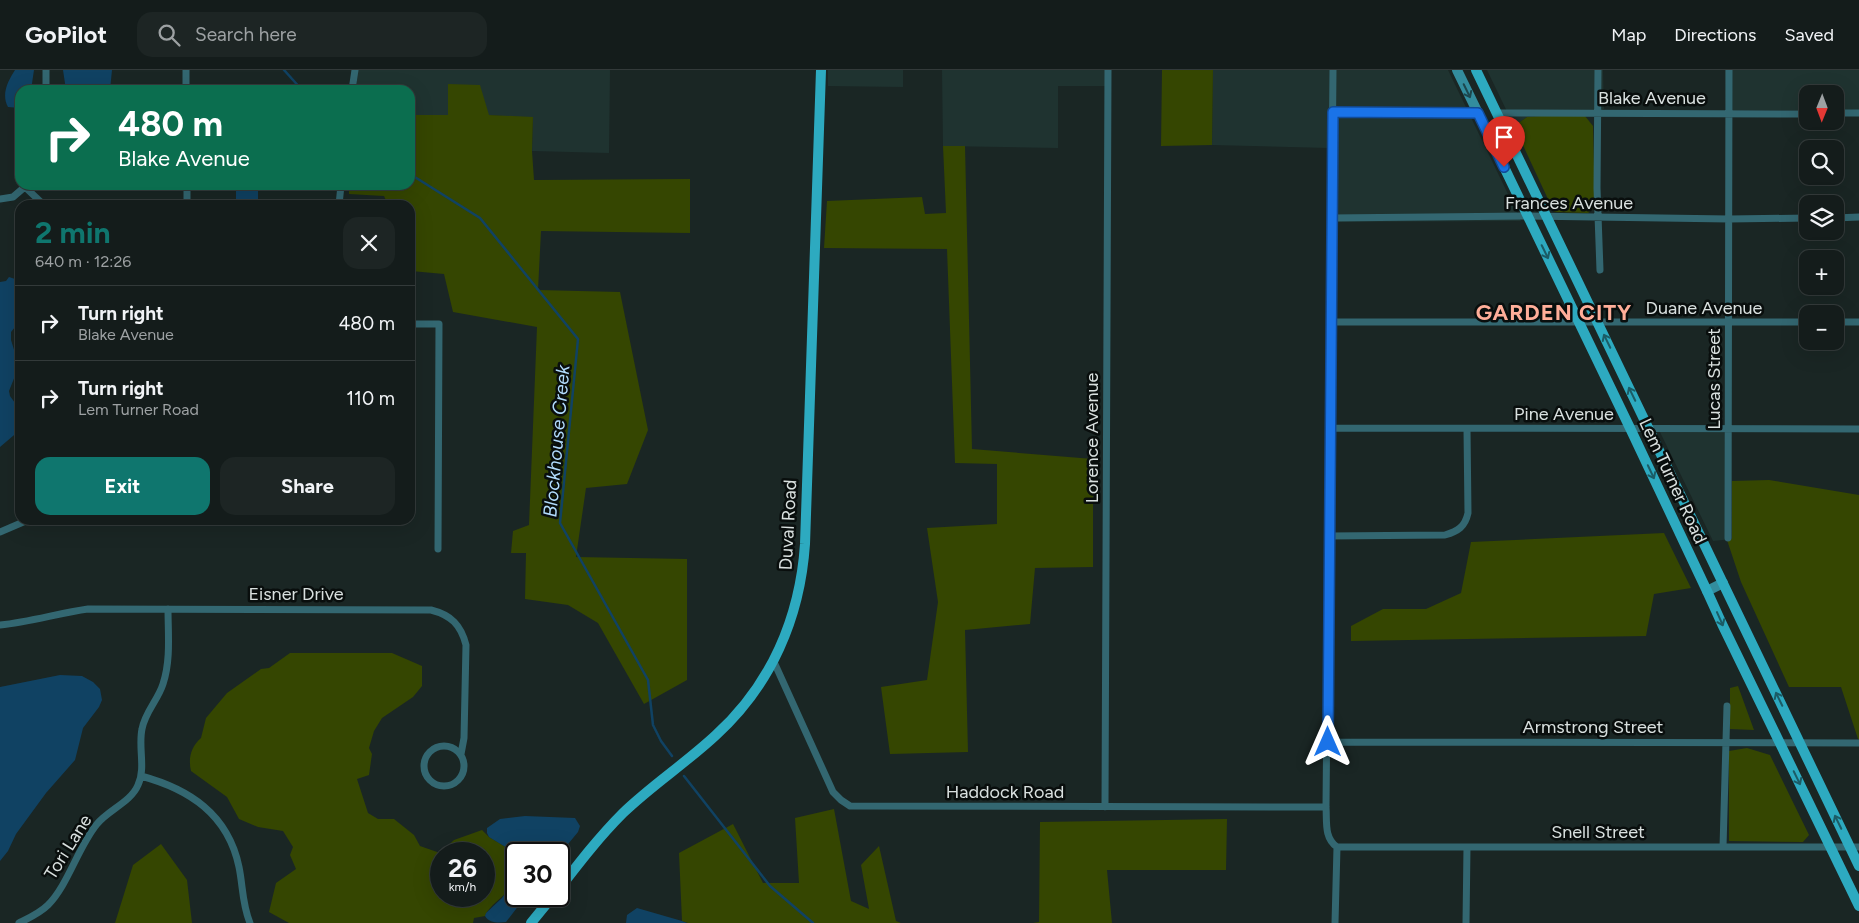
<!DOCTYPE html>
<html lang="en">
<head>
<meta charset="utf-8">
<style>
	:root { --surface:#141c1b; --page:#1d2524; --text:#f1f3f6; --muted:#9da1a3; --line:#333a3a; --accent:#0f766e }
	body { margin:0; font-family:Figtree,sans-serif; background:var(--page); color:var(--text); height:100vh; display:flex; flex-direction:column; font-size:19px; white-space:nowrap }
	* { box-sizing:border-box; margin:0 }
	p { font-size:16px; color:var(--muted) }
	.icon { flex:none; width:28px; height:28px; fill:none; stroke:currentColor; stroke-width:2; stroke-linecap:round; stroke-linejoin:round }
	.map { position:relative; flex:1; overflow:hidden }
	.drawer { position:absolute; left:15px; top:130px; width:400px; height:325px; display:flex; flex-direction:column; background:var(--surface); border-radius:15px; box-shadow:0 5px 20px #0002,0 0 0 1px var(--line) }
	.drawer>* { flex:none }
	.guide { position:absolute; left:15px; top:15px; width:400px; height:105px; border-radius:15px; box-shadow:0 5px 20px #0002,0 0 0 1px var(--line); background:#0b6e4f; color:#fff; overflow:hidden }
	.needle { width:32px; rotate:181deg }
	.controls { position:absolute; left:1799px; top:15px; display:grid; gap:10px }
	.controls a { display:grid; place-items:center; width:45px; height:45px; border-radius:10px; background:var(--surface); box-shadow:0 5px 20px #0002,0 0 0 1px var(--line); font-size:25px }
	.speed { position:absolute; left:430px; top:772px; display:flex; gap:10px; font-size:25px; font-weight:700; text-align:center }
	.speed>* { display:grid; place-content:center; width:65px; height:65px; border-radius:50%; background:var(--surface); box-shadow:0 5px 20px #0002,0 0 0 1px var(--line); line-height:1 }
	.speed small { font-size:12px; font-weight:400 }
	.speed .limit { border:2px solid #111; border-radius:8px; background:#fff; color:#111 }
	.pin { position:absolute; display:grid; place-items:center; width:42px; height:42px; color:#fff; margin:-51px -21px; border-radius:50% 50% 50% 0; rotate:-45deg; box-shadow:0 0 5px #0007 }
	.pin .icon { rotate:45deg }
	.me { position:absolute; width:55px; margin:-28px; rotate:0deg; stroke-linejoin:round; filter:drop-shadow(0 0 4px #0008) }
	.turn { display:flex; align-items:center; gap:18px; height:105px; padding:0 20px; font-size:22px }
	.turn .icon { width:65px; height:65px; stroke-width:2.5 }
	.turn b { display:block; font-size:35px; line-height:42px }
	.round { display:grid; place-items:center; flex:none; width:52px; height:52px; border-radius:15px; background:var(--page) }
	.headline { display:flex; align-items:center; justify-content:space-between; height:85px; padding:0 20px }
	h1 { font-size:30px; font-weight:700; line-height:38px; color:var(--accent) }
	.button { display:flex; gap:10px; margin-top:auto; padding:10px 20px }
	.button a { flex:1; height:58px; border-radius:15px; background:var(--accent); color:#fff; font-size:20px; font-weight:700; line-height:58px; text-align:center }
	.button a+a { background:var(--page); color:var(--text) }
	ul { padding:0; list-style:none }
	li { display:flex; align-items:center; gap:15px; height:75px; padding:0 20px; border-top:1px solid var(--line) }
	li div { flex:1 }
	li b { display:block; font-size:19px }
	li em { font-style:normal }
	header { display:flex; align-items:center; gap:30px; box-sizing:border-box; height:70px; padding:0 25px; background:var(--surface); border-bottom:1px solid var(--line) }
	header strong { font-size:24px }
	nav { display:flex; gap:28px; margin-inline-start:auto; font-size:18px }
	.search { width:350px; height:45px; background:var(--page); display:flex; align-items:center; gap:12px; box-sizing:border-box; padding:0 18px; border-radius:15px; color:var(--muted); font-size:19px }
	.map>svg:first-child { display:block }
</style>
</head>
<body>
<header>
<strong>GoPilot</strong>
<div class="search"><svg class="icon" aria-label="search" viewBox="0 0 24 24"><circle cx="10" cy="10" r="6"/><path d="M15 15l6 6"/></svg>Search here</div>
<nav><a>Map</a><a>Directions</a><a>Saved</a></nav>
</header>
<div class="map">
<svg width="1859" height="853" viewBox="0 0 1859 853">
	<rect width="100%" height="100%" fill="#1a2624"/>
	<path fill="#1f3330" d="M358,0h252l-1,83 -77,-2 1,-33 -44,-3 -41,-31v31h-38v-25h-54z
		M828,0h75v17l-75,-1z
		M942,0h163v16h-47v62l-115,-2z
		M1213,0h235l73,151 -193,1 1,-74 -117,-3z
		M1487,0h116l1,39 -19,7 -58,1 -13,9z
		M1725,0h134v41h-24v-17h-27l-1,16h-81z
		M1660,362h71l1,107 -19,2z"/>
	<path fill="#354601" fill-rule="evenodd" d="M1162,0h51l-1,75 -51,1z
		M448,14l32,1 9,30 44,2 -1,34 2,29 156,-1v54l-149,-2 -3,59 82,2 28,138 -21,54 -41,4 -10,69 111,2v121l-43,24 -46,-81 -30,-18 -43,-6 1,-46h-15l2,-22 16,-6 8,-198 -84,-15 -9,-38 -33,-3 -1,-66h-22l-4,-9 -35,-2v-9h61v-70h38z
		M1541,46h44l8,10 2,81 -7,6 -34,-1 -40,-86 13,-9z
		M943,76h22l7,303 121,10v108l-58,1 -5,56 -65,6 3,122 -78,2 -9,-67 46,-7 11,-78 -11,-74 70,-4v-60l-42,-1 -8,-214 -123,-1 3,-47 95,-4 3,17 21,-1z
		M1769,410l90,15v244h-1l-17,-52h-52l-48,-105 -14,-42 5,-1v-58z
		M1664,463l27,55 -37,6 -8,42 -295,5v-15l32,-17h43l35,-16 10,-51z
		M290,583h102l30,13v20l-9,11 -31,21 -8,13 -5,17 3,6 -3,21 -12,4 11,34 10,6h16l20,16 6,11 20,7 14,-13 28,-10 7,7 28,17c-1,7 1,18 -1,24 -5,16 -26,25 -31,38l-11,2 -1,5h-184l-20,-11 7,-29 20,-14 -6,-14 3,-8 -10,-16 -25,-4 -19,-8 -12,-22 -36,-26c-3,-13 0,-24 10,-33l5,-20 21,-25 34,-24 8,-1zM441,784h43v42h-43z
		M1738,616l16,44 -24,-1v-41z
		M1747,678l23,7 39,80 -6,7 -74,-1v-90z
		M834,739l17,92 18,8 -8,-44 18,-19 17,75 5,2h-213l-6,-2 -3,-68 54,-29 30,59h36l-4,-65z
		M1227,749l-1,51h-119l5,53h-79l6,-1 1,-100z
		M161,774l26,36 5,43h-77l18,-58z"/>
	<path fill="#104263" d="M15,0h19l-3,20h-11v18l-12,-1c-7,-13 0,-26 7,-37z
		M63,0h49l-2,20h-44z
		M236,115h22v20h-22z
		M19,205h1v46l-9,11v8l8,26 -10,25 1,5 10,14v20l-20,17v-165l6,-1 3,-4 6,2z
		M60,605l22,1 11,6 7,7 2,11 -3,7 -16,21 -8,32 -29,33 -30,41 -8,17 -8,10v-174z
		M525,746l50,2 5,8 -2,6 -19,23 -42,-1 -28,-17 -2,-4v-5l13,-9z
		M516,808v18h10l-20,26c-8,1 -17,1 -21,-6l1,-3 16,-15z
		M637,838l45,13 5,2h-61l1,-8z"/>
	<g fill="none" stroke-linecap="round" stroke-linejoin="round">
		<path stroke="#104263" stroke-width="2.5" d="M284,0l18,20
			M410,104l70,44 98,121 -18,184 88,157 5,45 8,16 11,15
			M684,706l86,110 43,37"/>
		<path stroke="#336771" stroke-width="7" d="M1333,0l-7,737c1,15 -2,31 11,40
			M1598,0l-1,118 3,82
			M46,20v-20
			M186,20v-20
			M352,20l3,-20
			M1333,42l145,1
			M1497,43l311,1
			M1835,43h24
			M187,115v20
			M25,117l19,18
			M0,129l13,-2 14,-12
			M339,135l2,-20
			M1331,148l196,-2 202,3 79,-1
			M1835,148l24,-1
			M1331,252h477
			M1835,252h24
			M410,254h29l-1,225
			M1330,358l529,1
			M192,450l1,1
			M0,462l28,-12
			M1329,466l116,-1c13,-4 20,-8 23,-22l-1,-84
			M1728,468l1,-468
			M0,555c30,-3 59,-12 88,-16l343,1c20,5 30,15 35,35l-2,93 -3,16
			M774,592l59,130 8,8 9,6 476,1
			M1328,672l531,1
			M424 696a20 20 0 1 1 40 0a20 20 0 1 1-40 0Z
			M141,706c48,13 87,38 98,91 4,19 3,37 11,56
			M1105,737l3,-737
			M1337,777h522
			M1723,777l4,-141
			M19,853c10,-5 21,-10 29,-18 20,-20 30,-58 49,-81 11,-14 34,-22 41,-39 8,-17 0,-38 4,-56 3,-17 16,-29 21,-45 8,-24 5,-51 5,-75
			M1335,853l2,-76
			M1466,853l1,-76"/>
		<path stroke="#338d9e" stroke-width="10" d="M1457,0l21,43
			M1707,521l16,-8"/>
		<path stroke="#2daac0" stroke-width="10" d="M1476,0l383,796
			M1478,43l152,315 77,163 15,33 137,282
			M559,819c20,-26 40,-52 64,-76 29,-28 63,-50 93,-78 55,-50 84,-117 89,-191l16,-474
			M531,853l22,-27"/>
	</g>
	<defs><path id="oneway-shaft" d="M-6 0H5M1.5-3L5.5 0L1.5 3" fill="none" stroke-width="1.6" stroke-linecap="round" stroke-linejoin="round" transform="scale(1.25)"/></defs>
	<use stroke="#1c474e" href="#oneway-shaft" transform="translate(1467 21) rotate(64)"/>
	<g stroke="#1b5c66">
		<use href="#oneway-shaft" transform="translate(1545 182) rotate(64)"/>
		<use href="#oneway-shaft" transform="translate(1607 271) rotate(-116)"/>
		<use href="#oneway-shaft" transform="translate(1632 324) rotate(-116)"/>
		<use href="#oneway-shaft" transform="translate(1651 402) rotate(65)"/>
		<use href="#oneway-shaft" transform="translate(1720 549) rotate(66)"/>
		<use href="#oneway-shaft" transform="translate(1779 629) rotate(-116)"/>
		<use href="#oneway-shaft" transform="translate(1797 708) rotate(64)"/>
		<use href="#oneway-shaft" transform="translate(1838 752) rotate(-116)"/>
	</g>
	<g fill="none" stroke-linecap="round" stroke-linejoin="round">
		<defs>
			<path id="route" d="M1328,672l5,-630 145,1 26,54"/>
		</defs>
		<use href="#route" stroke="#114b97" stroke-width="12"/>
		<use href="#route" stroke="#1a73e8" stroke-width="9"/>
	</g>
	<g text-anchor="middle" stroke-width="5" stroke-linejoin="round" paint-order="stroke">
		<g font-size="18" fill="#d9e0df" stroke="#090e0d">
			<text x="1652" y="34">Blake Avenue</text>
			<text x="1569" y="139">Frances Avenue</text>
			<text x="1704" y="244">Duane Avenue</text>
			<text transform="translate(1714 309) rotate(-90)" y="6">Lucas Street</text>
			<text x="1564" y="350">Pine Avenue</text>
			<text transform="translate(1092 368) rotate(-90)" y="6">Lorence Avenue</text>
			<text transform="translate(1673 411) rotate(65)" y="6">Lem Turner Road</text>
			<text transform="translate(788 455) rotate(-87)" y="6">Duval Road</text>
			<text x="296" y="530">Eisner Drive</text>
			<text x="1593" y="663">Armstrong Street</text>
			<text x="1005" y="728">Haddock Road</text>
			<text x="1598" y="768">Snell Street</text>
			<text transform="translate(68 777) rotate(-58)" y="6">Tori Lane</text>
		</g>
		<g font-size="19" font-style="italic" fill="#b1dbfc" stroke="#090e0d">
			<text transform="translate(556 371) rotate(-85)" y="7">Blockhouse Creek</text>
		</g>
		<g font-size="22" font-weight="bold" letter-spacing="1" fill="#ffae99" stroke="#090e0d">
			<text x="1554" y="250">GARDEN CITY</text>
		</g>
	</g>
</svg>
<div class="controls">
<a><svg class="needle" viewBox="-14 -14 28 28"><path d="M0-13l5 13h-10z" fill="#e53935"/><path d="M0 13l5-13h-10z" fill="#9da1a3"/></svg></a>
<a><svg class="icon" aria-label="search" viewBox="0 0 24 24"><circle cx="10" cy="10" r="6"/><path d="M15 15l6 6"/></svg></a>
<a><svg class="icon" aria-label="layers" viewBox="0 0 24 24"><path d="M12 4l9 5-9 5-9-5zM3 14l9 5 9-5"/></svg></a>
<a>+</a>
<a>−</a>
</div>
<div class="speed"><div>26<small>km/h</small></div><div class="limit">30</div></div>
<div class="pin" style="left:1504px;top:97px;background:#d93025"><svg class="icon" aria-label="arrive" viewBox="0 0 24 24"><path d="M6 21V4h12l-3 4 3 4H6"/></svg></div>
<svg class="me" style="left:1328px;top:672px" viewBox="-20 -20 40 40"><path d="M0-17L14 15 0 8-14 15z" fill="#1a73e8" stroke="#fff" stroke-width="4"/></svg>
<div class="guide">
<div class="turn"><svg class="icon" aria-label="right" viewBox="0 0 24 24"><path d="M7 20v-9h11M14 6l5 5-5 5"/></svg><div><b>480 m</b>Blake Avenue</div></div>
</div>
<section class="drawer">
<div class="headline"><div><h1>2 min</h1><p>640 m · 12:26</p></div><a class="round"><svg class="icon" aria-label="close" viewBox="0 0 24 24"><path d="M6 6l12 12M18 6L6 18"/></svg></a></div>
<ul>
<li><svg class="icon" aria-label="right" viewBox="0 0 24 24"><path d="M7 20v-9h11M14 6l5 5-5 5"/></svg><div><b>Turn right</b><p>Blake Avenue</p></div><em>480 m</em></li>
<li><svg class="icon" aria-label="right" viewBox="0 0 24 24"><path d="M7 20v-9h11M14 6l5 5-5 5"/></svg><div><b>Turn right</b><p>Lem Turner Road</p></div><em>110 m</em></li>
</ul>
<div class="button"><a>Exit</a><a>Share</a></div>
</section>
</div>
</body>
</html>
